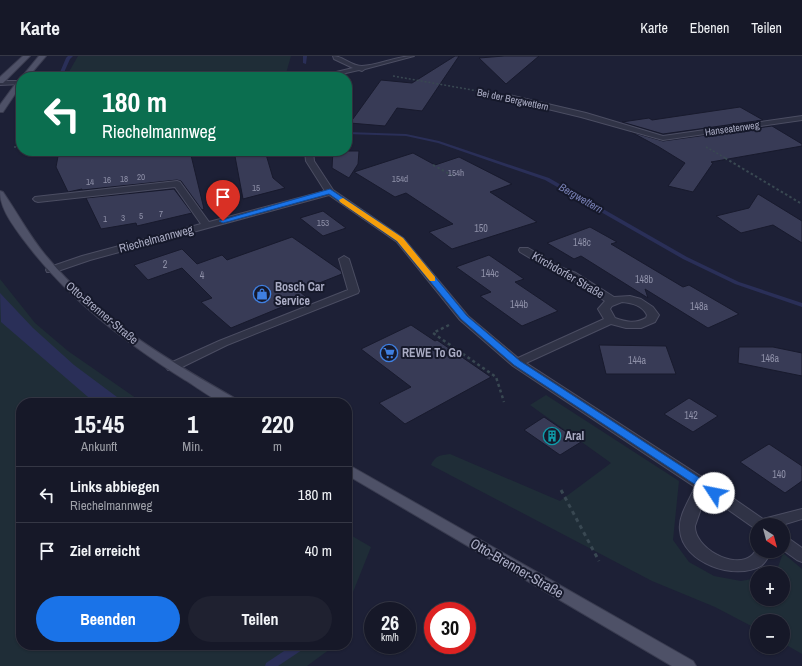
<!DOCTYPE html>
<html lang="de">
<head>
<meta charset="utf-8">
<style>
	:root { --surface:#161828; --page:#1f2130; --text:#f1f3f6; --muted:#9ea0a8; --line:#353745; --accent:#1a73e8 }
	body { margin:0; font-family:"Archivo Narrow",sans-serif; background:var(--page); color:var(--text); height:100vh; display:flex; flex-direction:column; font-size:15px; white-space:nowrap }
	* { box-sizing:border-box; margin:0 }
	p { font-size:13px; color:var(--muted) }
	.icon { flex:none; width:22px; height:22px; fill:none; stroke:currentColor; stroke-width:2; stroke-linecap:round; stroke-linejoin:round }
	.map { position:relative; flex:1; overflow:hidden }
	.details { position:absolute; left:16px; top:342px; width:336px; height:252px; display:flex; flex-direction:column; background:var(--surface); border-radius:16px; box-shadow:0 1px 3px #0004,0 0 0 1px var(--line) }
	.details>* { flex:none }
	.guide { position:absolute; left:16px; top:16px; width:336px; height:84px; border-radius:16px; box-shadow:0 1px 3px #0004,0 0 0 1px var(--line); background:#0b6e4f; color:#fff; overflow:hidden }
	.needle { width:26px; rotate:144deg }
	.fabs { position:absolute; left:750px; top:462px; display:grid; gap:8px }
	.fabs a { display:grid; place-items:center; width:40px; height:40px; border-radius:50%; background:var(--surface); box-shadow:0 1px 3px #0004,0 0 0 1px var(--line); font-size:20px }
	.speed { position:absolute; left:364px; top:546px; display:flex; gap:8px; font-size:20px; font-weight:700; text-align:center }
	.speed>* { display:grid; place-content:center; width:52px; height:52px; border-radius:50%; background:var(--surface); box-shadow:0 1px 3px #0004,0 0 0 1px var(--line); line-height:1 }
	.speed small { font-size:10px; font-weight:400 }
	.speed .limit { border:6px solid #d22; background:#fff; color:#111 }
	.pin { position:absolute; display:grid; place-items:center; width:34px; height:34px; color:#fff; margin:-41px -17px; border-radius:50% 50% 50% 0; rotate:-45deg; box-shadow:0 0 4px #0007 }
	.pin .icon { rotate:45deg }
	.me { position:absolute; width:44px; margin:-22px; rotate:304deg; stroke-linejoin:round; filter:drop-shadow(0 0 3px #0008) }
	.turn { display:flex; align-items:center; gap:14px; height:84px; padding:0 20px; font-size:18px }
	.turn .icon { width:52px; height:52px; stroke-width:2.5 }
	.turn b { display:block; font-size:28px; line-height:34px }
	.eta { display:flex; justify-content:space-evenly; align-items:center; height:68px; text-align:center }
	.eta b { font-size:24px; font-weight:700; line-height:28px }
	.action { display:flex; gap:8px; margin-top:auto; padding:8px 20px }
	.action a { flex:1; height:46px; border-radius:24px; background:var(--accent); color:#fff; font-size:16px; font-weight:700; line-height:46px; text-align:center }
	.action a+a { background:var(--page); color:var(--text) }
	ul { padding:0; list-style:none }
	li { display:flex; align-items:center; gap:12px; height:56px; padding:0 20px; border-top:1px solid var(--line) }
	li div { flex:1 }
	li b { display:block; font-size:15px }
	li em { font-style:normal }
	header { display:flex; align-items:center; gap:24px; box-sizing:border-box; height:56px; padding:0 20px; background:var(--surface); border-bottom:1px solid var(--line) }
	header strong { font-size:19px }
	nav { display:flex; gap:22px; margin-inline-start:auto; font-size:14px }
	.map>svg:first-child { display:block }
</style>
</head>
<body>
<header>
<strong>Karte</strong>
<nav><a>Karte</a><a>Ebenen</a><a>Teilen</a></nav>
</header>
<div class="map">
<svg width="802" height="610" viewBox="0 0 802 610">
	<rect width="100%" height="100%" fill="#1d2036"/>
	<path fill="#1f2d37" d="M78,0h213l-6,21h-219z
		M0,223l35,44 33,28 75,52h-122v242h311l-2,4 -23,17h-307z
		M546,339l133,86 -6,59 16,22 25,14 27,5 16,-3v21h26v-26h-13l8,-6 5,-14 19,16v85l-19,-11v-22h-26v8l-42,-22 -63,-26 -221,-116c4,-9 9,-10 19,-11l110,47 51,-38 -81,-58z
		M347,477l24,14 -24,60z"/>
	<path fill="#2a2f58" d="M0,237l33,35 41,37 51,38h-30l-94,-81z"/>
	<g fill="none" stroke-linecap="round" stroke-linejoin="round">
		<path fill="#2a2f58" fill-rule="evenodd" d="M68,0h5l-3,3 -8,18h-4l8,-19z
			M303,0h4l-1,8 -3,-1z
			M347,76l59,2 33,7 110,37 138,79 52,25 63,21v4l-67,-23 -52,-25 -138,-79 -107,-37 -32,-7 -59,-2z
			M293,589h13l-1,3 -27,18h-13l1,-3z"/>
	</g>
	<path fill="#383b56" stroke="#181a2d" d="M455,0h4l-37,55 -25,-3 -12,18 -35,-3 31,-43 31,3z
		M504,0h35l-33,28 -27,-26z
		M740,51l23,13 -100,14 -41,-12 27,-4 3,2z
		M772,70l30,18v2l-91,16 2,1 -20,29 -25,-6 17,-23 -26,-16 -28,-15 32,9z
		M59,95h131l14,58 -2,1 -21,-29 -4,-1 -95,10v-1l-14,3 -12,-25z
		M234,95h31l8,27 12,10 -42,11z
		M333,95h26l-1,13 -9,14 -17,-10z
		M413,97l22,12 24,-8 53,27 -22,8 47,30 -85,27 -23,-17 24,-8 -47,-31 -11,4 -41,-25z
		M174,133l18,24 -55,13 -1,-3 -35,6 -15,-31z
		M758,138l44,27v22l-29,-18 -32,8 -25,-17 33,-8z
		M323,155l23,17 -23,8 -23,-18z
		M590,171l27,15 -6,2 72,43 6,-2 50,29 -31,14 -63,-39 3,9 -67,-42 -7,3 -27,-16z
		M292,181l49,34 1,3 -43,17 7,6 -75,31 -30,-26 11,-4 -30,-30 -34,12 -14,-15 48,-16 15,15 25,-9 5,5z
		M489,199l35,24 -9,3 43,29 -36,15 -42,-30 11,-4 -35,-25z
		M411,269l24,16 2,-1 54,37 -86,47 -26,-21 32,-16 -50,-38z
		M599,289l67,1 10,28h-70z
		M739,291h34l29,6v23l-64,-13z
		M689,342l29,18 -25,16 -29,-18z
		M544,361l37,25 -21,13 -36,-25z
		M769,388l33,22v15l-17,12 -45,-31z"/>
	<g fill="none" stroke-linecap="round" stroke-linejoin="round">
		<defs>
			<path id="minor" d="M333,0c10,0 18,10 29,10 17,-1 34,-10 52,-10l-49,13 -3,2 -3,-1 -22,5v2h-8l3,-4 21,-5 -19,-9z
				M0,25h21v3l-21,1z
				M506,39h3l77,18 77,23 139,-20v4l-139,20 -82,-23 -75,-18z
				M305,95h8l1,10 19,29 70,48 65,78 50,42 86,-39 -6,-10 7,-8 -37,-24 -16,-6 -32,-19 -1,-2 1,-2h8l32,19 16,6 38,24 16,-1 11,3 12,8 6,8 -4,7 -14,6h-15l-15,-4 -85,39 182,118 55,38 39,-10v10l-20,6h-25v5l-51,-36 -11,32c-1,21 38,44 56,30 2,-1 4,-5 6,-7v2h15c-3,5 -7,12 -11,15 -26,15 -79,-3 -81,-36 -2,-14 10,-31 15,-43l-182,-121 -53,-46 -63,-78 -68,-47 -239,65 -35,12h-8l-1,-2 1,-2 35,-12 119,-32 -26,-37 -137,15 -3,-1 -2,-2 2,-2 142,-16 3,1 29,40 116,-31 -19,-30zM622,246c10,1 20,3 25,13l-1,3c-11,6 -20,4 -31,0l-5,-9 2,-3z
				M344,200l5,3 10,32 -1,2 -131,52 -51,25h-8l-2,-3 2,-3 51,-23 129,-51 -9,-31z
				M783,480l5,2 14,10v14l-5,-2 -14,-10z"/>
			<path id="major" d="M23,0h7l-27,27h-3v-6z
				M39,0h7l-18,21 -7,1z
				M21,22v7l-18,27h-3v-7l19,-26z
				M0,135l3,1c15,22 27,45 44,65 51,62 122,104 191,143l1,3c-4,0 -10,1 -15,0 -9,-2 -30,-18 -39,-23 -62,-39 -118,-82 -162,-141 -10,-14 -23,-30 -23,-48z
				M347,408l346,197 3,5h-24l-325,-191z"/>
		</defs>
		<use href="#minor" stroke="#4b4d62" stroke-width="2"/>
		<use href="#major" stroke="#3a3c50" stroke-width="2"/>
		<path stroke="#394852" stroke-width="1.5" stroke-dasharray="2 2" stroke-linecap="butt" d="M393,20l102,18
			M14,91h7
			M706,91l21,12"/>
		<path stroke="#394852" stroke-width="2" stroke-dasharray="2.5 2.5" stroke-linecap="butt" d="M725,102l77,46
			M433,109l22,12"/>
		<path stroke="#394852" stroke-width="2.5" stroke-dasharray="3 3" stroke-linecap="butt" d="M449,269l-16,8 63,44 8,25"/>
		<path stroke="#394852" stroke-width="3" stroke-dasharray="4 4" stroke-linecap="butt" d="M561,434l38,71"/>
		<use href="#minor" fill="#303346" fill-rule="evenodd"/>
		<use href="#major" fill="#4e5167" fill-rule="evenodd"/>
	</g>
	<path fill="#1a73e8" stroke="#114b97" d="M330,133l73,49 64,78 53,45 198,129 2,3 -2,2h-7l-197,-130 -53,-46 -64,-78 -68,-47 -106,29 -4,-2z"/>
	<path fill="#f59e0b" d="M343,142l60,40 32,39v4h-5l-33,-40 -57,-39 -1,-2z"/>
	<defs>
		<symbol id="shop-ring" viewBox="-11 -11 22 22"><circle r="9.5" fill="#16192b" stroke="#3f7fe0" stroke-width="1.5"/><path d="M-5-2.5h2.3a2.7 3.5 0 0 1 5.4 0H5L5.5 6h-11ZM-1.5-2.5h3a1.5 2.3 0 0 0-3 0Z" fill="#3f7fe0"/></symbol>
		<symbol id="supermarket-ring" viewBox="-11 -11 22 22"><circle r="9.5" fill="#16192b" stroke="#3f7fe0" stroke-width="1.5"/><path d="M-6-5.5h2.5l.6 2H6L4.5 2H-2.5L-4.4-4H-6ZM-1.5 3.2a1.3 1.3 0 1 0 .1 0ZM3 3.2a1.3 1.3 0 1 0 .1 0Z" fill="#3f7fe0"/></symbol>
		<symbol id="building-ring" viewBox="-11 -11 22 22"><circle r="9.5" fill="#16192b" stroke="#0f9aa8" stroke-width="1.5"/><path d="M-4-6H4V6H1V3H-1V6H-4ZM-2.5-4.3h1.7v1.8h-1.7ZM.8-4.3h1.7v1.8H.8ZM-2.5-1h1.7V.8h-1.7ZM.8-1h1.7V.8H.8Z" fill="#0f9aa8"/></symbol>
	</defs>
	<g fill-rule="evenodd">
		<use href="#shop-ring" x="252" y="228" width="20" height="20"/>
		<use href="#supermarket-ring" x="379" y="287" width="20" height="20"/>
		<use href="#building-ring" x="542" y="370" width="20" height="20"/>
	</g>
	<g text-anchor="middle" stroke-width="4" stroke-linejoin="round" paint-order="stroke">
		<g font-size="9" fill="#8e90a8">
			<text x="456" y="120">154h</text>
			<text x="141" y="124">20</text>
			<text x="124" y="126">18</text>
			<text x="400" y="126">154d</text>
			<text x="107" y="127">16</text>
			<text x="90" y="129">14</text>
			<text x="256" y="135">15</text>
			<text x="161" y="161">7</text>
			<text x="141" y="163">5</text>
			<text x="123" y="165">3</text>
			<text x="105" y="166">1</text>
			<text x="323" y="170">153</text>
		</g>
		<g font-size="10" fill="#aaacc4" stroke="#16192b">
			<text transform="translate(513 43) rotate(12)" y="4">Bei der Bergwettern</text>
			<text transform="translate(732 72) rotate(-8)" y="4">Hanseatenweg</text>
		</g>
		<g font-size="10" fill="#8e90a8">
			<text x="481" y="176">150</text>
			<text x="582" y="190">148c</text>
			<text x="165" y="212">2</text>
			<text x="490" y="221">144c</text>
			<text x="202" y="223">4</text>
			<text x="644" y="227">148b</text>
			<text x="519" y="252">144b</text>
			<text x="699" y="254">148a</text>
			<text x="770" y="306">146a</text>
			<text x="637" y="308">144a</text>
			<text x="691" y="363">142</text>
			<text x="779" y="422">140</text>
		</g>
		<g font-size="11" font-style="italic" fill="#777fb3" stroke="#16192b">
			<text transform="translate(581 142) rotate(30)" y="4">Bergwettern</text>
		</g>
		<g font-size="12" fill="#aaacc4" stroke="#16192b">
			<text transform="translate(156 183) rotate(-15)" y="4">Riechelmannweg</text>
			<text transform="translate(568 219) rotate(30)" y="4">Kirchdorfer Straße</text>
			<text transform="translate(102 257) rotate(40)" y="4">Otto-Brenner-Straße</text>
		</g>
		<g font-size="12" font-weight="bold" fill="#aaacc4" stroke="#16192b" text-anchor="start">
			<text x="275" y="235">Bosch Car<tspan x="275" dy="14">Service</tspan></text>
			<text x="402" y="301">REWE To Go</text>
			<text x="565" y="384">Aral</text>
		</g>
		<g font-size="14" fill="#aaacc4" stroke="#16192b">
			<text transform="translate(517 512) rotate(30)" y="5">Otto-Brenner-Straße</text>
		</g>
	</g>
</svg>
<div class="fabs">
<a><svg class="needle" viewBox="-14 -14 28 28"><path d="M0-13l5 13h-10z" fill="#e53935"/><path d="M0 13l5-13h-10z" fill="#9ea0a8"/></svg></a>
<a>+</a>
<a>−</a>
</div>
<div class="speed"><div>26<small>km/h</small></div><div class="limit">30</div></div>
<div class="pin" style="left:223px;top:165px;background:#d93025"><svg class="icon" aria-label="arrive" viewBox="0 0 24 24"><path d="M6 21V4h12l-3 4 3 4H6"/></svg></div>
<svg class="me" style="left:714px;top:437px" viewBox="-20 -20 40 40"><circle r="19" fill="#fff"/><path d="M0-13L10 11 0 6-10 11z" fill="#1a73e8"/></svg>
<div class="guide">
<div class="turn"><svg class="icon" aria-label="left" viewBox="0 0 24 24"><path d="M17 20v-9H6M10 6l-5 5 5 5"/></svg><div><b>180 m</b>Riechelmannweg</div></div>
</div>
<section class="details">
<div class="eta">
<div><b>15:45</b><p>Ankunft</p></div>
<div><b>1</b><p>Min.</p></div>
<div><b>220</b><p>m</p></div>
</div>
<ul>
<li><svg class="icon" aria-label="left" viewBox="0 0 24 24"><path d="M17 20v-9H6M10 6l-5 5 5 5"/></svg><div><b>Links abbiegen</b><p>Riechelmannweg</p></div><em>180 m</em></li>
<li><svg class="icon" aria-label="arrive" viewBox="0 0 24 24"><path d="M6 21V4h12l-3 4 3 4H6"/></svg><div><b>Ziel erreicht</b></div><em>40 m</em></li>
</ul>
<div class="action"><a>Beenden</a><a>Teilen</a></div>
</section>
</div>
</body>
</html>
